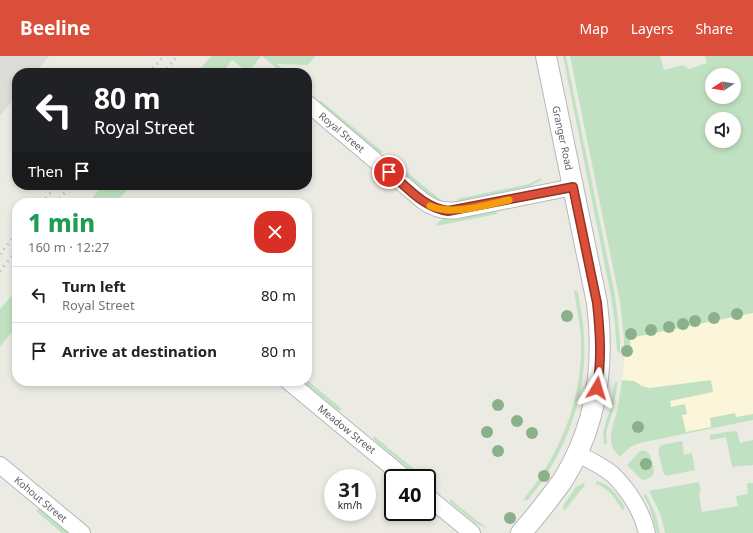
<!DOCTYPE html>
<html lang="en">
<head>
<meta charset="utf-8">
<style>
	:root { --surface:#fff; --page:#f6f6f6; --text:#202124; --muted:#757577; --line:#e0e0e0; --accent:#db4f3a }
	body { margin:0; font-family:"Noto Sans",sans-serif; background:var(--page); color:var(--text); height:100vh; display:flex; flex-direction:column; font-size:15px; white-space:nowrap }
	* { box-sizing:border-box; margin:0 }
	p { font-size:13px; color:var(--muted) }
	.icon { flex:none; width:22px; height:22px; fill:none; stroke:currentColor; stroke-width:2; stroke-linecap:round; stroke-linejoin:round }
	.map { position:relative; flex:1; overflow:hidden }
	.panel { position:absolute; left:12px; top:142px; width:300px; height:188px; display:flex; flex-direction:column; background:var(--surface); border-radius:16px; box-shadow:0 2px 6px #0003 }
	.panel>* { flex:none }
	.guide { position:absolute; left:12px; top:12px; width:300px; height:122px; border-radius:16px; box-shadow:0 2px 6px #0003; background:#202124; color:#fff; overflow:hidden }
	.needle { width:26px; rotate:258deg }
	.controls { position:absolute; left:705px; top:12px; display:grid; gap:8px }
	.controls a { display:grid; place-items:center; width:36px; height:36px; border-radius:50%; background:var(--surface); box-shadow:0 2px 6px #0003; font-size:20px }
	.speed { position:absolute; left:324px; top:413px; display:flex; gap:8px; font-size:20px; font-weight:700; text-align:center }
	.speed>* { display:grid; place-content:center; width:52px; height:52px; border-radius:50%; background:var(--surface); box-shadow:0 2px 6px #0003; line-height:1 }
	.speed small { font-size:10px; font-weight:400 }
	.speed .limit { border:2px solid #111; border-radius:6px; background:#fff; color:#111 }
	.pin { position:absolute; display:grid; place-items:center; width:34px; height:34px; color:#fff; margin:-17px; border:2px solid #fff; border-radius:50%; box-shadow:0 1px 4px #0007 }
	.me { position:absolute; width:44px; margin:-22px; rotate:7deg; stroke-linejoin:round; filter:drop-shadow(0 0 3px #0008) }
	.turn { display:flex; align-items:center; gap:14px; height:84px; padding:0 16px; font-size:18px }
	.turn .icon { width:52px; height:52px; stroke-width:2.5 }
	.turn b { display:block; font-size:28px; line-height:34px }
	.then { display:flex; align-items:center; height:38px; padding:0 16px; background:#0003; gap:8px; font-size:15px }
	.round { display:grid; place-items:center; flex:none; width:42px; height:42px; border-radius:16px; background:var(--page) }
	.summary { display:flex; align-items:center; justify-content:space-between; height:68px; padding:0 16px }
	h1 { font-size:24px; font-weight:800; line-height:30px; color:#1e9e55 }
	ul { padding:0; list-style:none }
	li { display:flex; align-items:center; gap:12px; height:56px; padding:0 16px; border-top:1px solid var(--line) }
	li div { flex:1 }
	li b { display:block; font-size:15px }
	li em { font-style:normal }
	header { display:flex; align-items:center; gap:24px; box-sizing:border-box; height:56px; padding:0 20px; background:var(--accent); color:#fff }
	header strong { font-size:19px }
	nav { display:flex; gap:22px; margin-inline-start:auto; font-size:14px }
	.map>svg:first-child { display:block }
</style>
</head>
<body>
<header>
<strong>Beeline</strong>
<nav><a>Map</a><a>Layers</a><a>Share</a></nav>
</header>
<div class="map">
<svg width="753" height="477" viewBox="0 0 753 477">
	<rect width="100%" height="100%" fill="#ecebe3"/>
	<path fill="#fbf5d9" d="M753,257v107l-113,23 -10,4 -10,10 -4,-3 -5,-10v-11l6,-22 5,-31 3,-26 -1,-15z"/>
	<path fill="#dedcd7" d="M0,0h49l-14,17h-18v22l-17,21z"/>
	<path fill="#c1e2c2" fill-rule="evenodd" d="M211,0h50l-10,13 4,4h-6l-17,-13 -10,13h-25z
		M262,0h53l-7,9 -31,-1 10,9h-5z
		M563,0h3l49,239 5,44v15l-3,-3 -2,-27 -4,-28z
		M570,0h90l4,14 19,-5 6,4 18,-6 -2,-7h48v257l-123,25 1,17h-5l-2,-2v-14l-4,-37zM712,19h22v22h-22zM712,63h22v22h-22z
		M320,44l63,52 -4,2 -60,-50z
		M390,102l52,43v2l-12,-7 -41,-34z
		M541,122l1,2 -14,7 -70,14 -1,-2 72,-15z
		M103,129h28l-15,18h-28z
		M496,155l1,3 -61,12 3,-5 4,-2 18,-1z
		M17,233v37l-17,21v-38z
		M574,234l4,2c2,15 6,31 6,46 3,45 -10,90 -33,129 -6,12 -15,22 -23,33h-5c38,-47 60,-101 58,-162 -1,-16 -5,-32 -7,-48z
		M307,324l35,29 -3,2 -36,-29 4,-1z
		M622,324l12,1 8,5 8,2 61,-8 2,12 -43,9 1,6 14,-3 2,10 -5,1 4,17 25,-5 -1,-9 25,-5 1,4 17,-3v6l-113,23 -10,4 -10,10c-16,-13 -7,-30 -3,-46 2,-10 3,-21 5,-31z
		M618,325l-5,29 -7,23 1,11 -3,1 -1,-13 7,-23 4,-25z
		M737,375l3,12 13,-3v25l-21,2 -6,-30 -16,3v-5l16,-3z
		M374,380l51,42h-5l-47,-39z
		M682,385l2,14 8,-2 3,17 -29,6 -3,-4 -5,-22 3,-5z
		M640,395c2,0 4,-1 6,0 4,2 5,7 6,11 4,11 2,17 -10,18l-15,-15z
		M596,425c14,2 22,15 29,26l-2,4c-8,-12 -13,-22 -27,-27z
		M699,426l2,10 -2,1 3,19 36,-6 -2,-10 12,-2 -1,-11h6v50h-88l-5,-20 -11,-22z
		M584,427l1,2 -21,26 -1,-5 13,-19z
		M645,436l11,23 4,18h-3l-8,-27 -5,-9z
		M450,443l26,21 10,7v1l-11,-5 -25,-21z
		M40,452l30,25h-8l-26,-22z"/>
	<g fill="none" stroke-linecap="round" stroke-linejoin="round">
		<defs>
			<path id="minor" d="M307,47l116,98c11,8 21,11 35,9l115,-23
				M288,325l117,97
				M576,397c12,6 25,12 36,21 16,15 30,37 35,59
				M0,409l82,68
				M427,440l45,37"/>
			<path id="tertiary" d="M521,477c15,-17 29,-35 42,-53 34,-55 42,-115 34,-177l-51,-247"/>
		</defs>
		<use href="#minor" stroke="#b5b8bc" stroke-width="18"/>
		<use href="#tertiary" stroke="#b5b8bc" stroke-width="22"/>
		<use href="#minor" stroke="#fff" stroke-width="16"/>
		<use href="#tertiary" stroke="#fff" stroke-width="20"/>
		<path stroke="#b3b4b4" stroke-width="3" stroke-dasharray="1 5" stroke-linecap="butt" d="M149,17l15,-17
			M163,17l14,-17
			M42,147l15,-18
			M56,147l15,-18
			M0,198l17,-21
			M0,215l17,-21"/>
	</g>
	<g fill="#8bb18a">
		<circle cx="737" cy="258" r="6"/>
		<circle cx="567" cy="260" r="6"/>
		<circle cx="714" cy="262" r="6"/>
		<circle cx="695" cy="265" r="6"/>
		<circle cx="683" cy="268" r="6"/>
		<circle cx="669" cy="271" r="6"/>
		<circle cx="651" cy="274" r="6"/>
		<circle cx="631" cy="278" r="6"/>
		<circle cx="627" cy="295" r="6"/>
		<circle cx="498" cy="349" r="6"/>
		<circle cx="517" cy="365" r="6"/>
		<circle cx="638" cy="371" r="6"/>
		<circle cx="487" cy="376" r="6"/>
		<circle cx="532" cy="377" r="6"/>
		<circle cx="498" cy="395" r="6"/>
		<circle cx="646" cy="408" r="6"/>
		<circle cx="544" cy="420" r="6"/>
		<circle cx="510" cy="462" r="6"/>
	</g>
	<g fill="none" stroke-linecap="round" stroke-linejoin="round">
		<defs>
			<path id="route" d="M389,116c18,15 35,36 59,39l125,-24 24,116c3,28 5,56 0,85"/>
		</defs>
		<use href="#route" stroke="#8e3326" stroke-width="10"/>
		<use href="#route" stroke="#db4f3a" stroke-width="7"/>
		<path stroke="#f59e0b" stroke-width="7" d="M430,150c24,10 55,-1 79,-6"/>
	</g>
	<g text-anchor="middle" stroke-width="4" stroke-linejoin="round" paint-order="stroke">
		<g font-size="10" fill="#5b5e62" stroke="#fff">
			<text transform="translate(342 76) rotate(40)" y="4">Royal Street</text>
			<text transform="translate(563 82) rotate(78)" y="4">Granger Road</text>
			<text transform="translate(347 373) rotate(39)" y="4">Meadow Street</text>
			<text transform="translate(41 443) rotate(40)" y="4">Kohout Street</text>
		</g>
	</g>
</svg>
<div class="controls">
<a><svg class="needle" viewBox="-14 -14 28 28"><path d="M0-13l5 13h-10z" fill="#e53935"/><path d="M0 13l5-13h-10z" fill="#757577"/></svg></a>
<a><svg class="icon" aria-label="sound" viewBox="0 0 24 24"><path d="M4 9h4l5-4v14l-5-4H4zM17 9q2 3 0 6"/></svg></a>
</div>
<div class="speed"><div>31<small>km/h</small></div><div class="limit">40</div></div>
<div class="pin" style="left:389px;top:116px;background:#d93025"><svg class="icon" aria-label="arrive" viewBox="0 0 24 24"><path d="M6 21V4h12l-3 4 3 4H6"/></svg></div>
<svg class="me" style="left:597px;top:332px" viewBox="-20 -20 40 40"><path d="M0-17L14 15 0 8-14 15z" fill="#db4f3a" stroke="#fff" stroke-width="4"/></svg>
<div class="guide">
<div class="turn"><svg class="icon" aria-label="left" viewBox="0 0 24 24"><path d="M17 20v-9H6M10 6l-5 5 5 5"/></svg><div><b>80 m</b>Royal Street</div></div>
<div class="then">Then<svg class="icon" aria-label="arrive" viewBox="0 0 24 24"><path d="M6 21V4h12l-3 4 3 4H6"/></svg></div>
</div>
<section class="panel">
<div class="summary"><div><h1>1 min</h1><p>160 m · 12:27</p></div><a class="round" style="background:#d93025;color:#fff"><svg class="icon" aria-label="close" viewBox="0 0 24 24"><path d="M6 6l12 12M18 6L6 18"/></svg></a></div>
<ul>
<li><svg class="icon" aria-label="left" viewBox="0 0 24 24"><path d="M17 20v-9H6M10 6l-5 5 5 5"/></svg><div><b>Turn left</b><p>Royal Street</p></div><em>80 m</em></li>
<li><svg class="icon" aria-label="arrive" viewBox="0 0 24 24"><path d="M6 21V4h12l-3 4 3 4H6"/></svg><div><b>Arrive at destination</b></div><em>80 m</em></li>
</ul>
</section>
</div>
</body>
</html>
